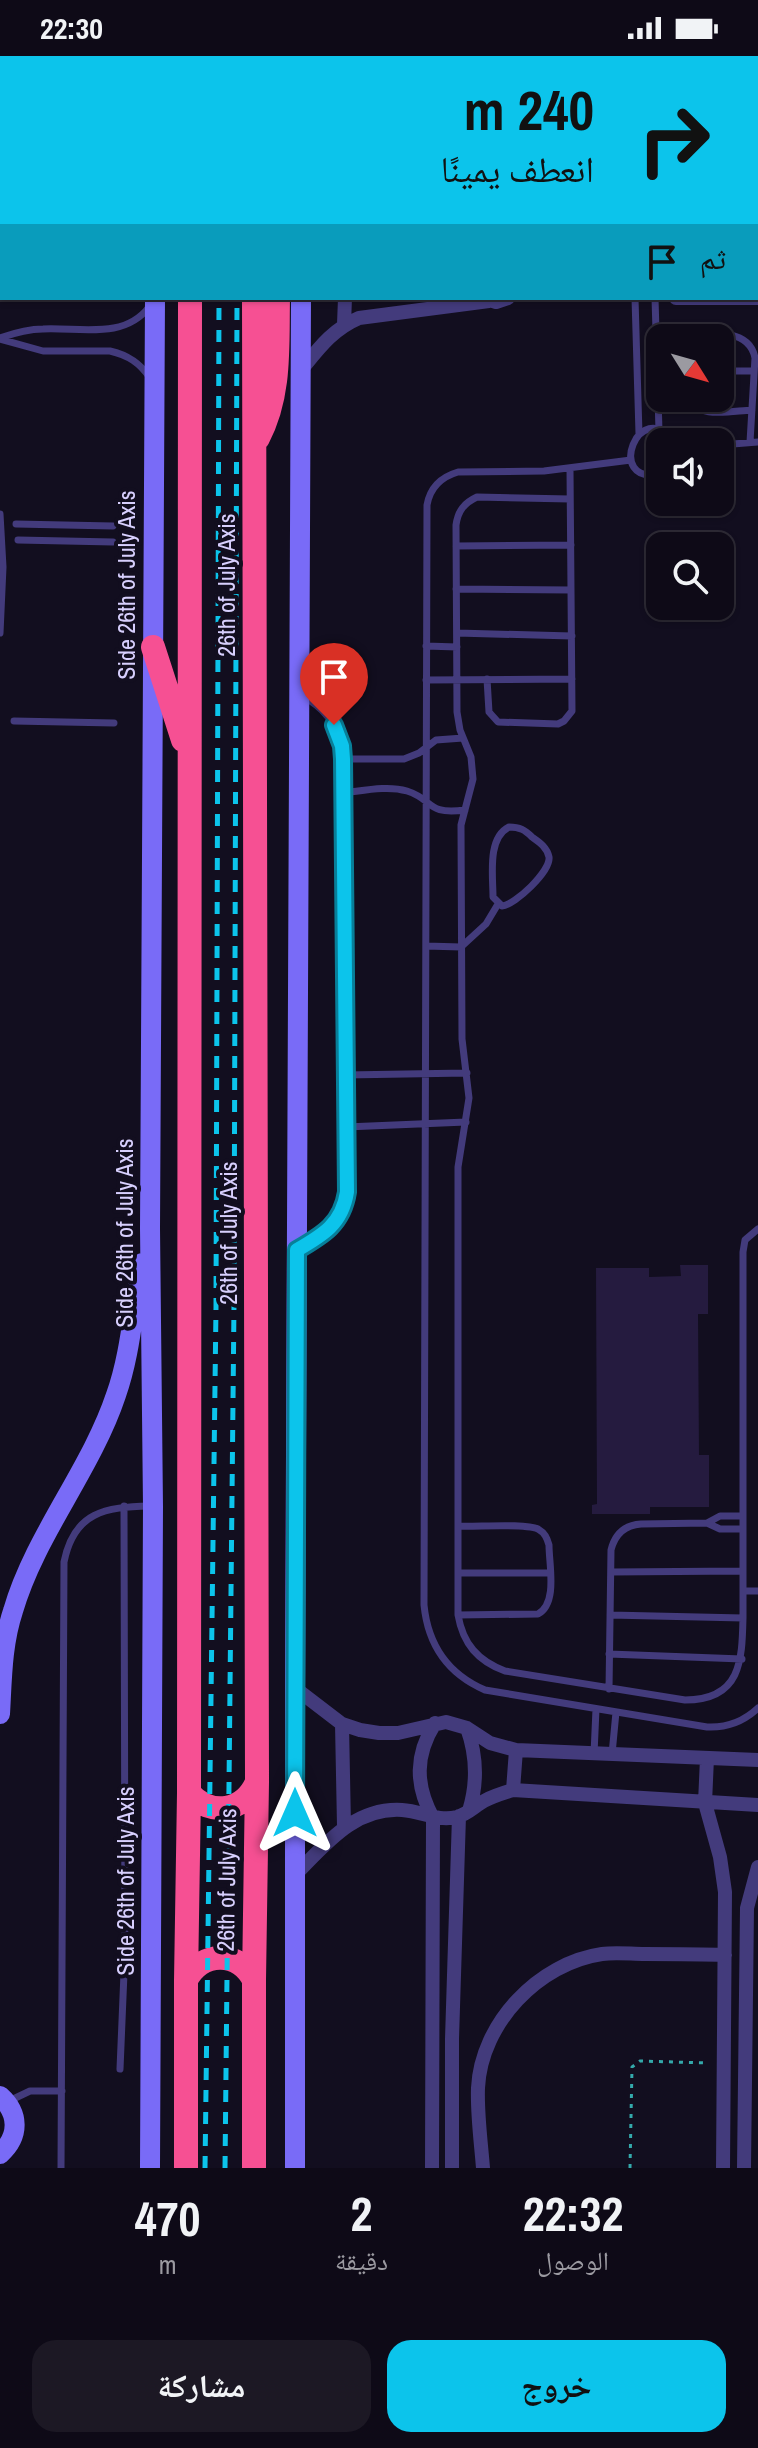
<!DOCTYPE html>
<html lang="ar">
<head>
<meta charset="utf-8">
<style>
	:root { --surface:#0e0a17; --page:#1c1824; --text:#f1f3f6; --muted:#9b9aa1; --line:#2e2b36; --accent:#0cc4eb }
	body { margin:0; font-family:"Archivo Narrow","Noto Naskh Arabic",sans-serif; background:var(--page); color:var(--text); direction:rtl; height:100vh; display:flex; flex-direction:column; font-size:30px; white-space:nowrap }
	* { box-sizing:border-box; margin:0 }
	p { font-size:26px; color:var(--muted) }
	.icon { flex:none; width:44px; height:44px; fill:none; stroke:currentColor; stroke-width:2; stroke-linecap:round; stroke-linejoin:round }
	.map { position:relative; height:2112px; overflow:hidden; direction:ltr }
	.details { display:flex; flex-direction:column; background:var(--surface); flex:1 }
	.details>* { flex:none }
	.hud { position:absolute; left:0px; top:0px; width:758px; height:244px; box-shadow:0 2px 6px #0004,0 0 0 2px var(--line); direction:rtl; background:#0cc4eb; color:#111; overflow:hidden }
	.needle { width:52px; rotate:127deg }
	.buttons { position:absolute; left:646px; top:268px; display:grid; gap:16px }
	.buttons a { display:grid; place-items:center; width:88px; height:88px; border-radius:16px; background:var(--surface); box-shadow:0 2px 6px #0004,0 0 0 2px var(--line); font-size:40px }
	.pin { position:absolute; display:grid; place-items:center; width:68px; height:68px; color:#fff; margin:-82px -34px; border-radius:50% 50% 50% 0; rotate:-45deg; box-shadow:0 0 8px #0007 }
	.pin .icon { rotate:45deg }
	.me { position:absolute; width:88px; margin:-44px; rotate:0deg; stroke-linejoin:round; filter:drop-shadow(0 0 6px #0008) }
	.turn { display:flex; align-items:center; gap:28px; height:168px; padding:0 32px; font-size:36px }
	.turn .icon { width:104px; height:104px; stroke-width:2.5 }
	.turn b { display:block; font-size:56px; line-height:68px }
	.then { display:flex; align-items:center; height:76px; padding:0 32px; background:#0003; gap:16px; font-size:30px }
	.eta { display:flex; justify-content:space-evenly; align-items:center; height:136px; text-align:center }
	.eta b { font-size:48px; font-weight:700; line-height:56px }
	.cta { display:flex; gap:16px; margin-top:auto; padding:16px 32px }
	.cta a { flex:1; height:92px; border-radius:24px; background:var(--accent); color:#111; font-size:32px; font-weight:700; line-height:92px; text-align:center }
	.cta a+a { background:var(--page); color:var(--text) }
	.status { display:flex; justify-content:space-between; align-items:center; height:56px; padding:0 40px; background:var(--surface); direction:ltr }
	.status svg { height:22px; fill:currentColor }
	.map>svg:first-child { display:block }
</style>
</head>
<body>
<div class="status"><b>22:30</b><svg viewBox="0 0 49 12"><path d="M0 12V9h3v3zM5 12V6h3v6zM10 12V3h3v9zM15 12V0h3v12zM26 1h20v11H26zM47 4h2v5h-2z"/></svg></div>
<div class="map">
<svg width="758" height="2112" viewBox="0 0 758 2112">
	<rect width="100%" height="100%" fill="#120e1f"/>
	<path fill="#251b3f" d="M680,1209h28v49h-10l1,141h10v52h-59v7h-58v-9l5,-1 -1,-236h53v9l32,-1z"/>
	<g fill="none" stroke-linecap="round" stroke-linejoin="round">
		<path stroke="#34a9ab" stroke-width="3" stroke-dasharray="4 6" stroke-linecap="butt" d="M630,2112l2,-101 8,-6 68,2"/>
		<path stroke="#433b7c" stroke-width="7" d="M635,242l4,136
			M655,242l4,133
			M0,282c14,-5 28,-9 43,-9 36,-2 81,11 106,-22
			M693,282c22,-8 57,-7 62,20l-5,84
			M0,283l43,12h67c18,4 30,12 40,27
			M720,315h34
			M685,342c13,21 45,13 67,12
			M720,389l38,-3
			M631,404l-87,11 -86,1c-17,5 -28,16 -31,33l-3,1100c4,40 24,69 61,85l222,37c20,1 36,-5 51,-19
			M660,418c-56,11 -20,-79 13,-32
			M570,443l-93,-2c-13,6 -19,14 -21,28l1,187 3,18 11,27 2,22 -12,46 1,214 7,59 -11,69v448c5,29 20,46 47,56l180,29c56,0 57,-39 58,-82v-366l2,-12 13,-11
			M0,458l3,53 -3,66
			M16,468l97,2
			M18,484l95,2
			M456,490l115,-1
			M456,533l115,1
			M457,577l115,3
			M426,590l31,1
			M487,623l2,33 9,10 60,2 6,-3 8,-10 -2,-242
			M426,624l146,-1
			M14,665l100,2
			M343,703h61l15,-6 17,-13 27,-2
			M343,737c19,-2 44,-8 64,-2 28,9 18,24 58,19
			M509,771c11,0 16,3 23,10 7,5 15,10 17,20 2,14 -34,48 -47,49l-9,-9c0,-21 -6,-59 16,-70z
			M426,890l35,1 25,-23 12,-20
			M345,1019l122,-2
			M346,1071l120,-5
			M299,1193c26,-14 43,-26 48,-57l-5,-446c-6,-23 -19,-39 -40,-50
			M707,1467l13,-7h23
			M611,1516l132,-1
			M458,1517h91
			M743,1535h15
			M458,1559l80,-1c20,-11 11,-49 11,-69 -2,-7 -4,-12 -11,-16 -13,-6 -63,-2 -80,-3
			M610,1559l133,3
			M609,1598l133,5
			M609,1633l2,-139c4,-16 14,-25 30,-26l66,-1 13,6h23
			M594,1698l2,-45
			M612,1698l4,-42
			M120,2013l5,-120 -1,-443
			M9,2045l21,-10h32
			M61,2112l3,-606c10,-50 41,-55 86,-56"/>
		<path stroke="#433b7c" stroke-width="14" d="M461,0v2
			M20,2l3,-2
			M440,2v-2
			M677,2v-2
			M702,2v-2
			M0,10l2,-1
			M0,33l2,-4
			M756,83l2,1
			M756,106h2
			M0,183l2,1
			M756,213h2
			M483,242l13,4 12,-4
			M676,242h82
			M344,268l1,-26
			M302,313c17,-21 31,-40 57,-51l130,-17
			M295,1632l47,36 18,6 19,3h19l48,-11 21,6 23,15 26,7 242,10
			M342,1668l2,102
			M467,1672c10,28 11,54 2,83
			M707,1702l-2,45 15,54 5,35 -2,276
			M513,1734l3,-40
			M294,1820c31,-31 60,-69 108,-66 20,1 35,12 55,7 11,-3 18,-11 27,-16 9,-5 19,-8 29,-11l245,15
			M432,2112l1,-350c-18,-33 -18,-63 2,-95
			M452,2112v-129l7,-223
			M483,2112c-2,-26 -6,-54 -5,-80 3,-65 61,-125 124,-134 14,-2 29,0 43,0 27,0 54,0 80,1
			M744,2112l3,-260 11,-41"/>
		<path stroke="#796bf7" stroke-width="20" d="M158,2v-2
			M293,2v-2
			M0,1658c2,-35 2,-70 13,-103 22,-76 78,-141 103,-216 15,-42 17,-88 26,-132
			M0,2040c19,17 20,40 0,58
			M150,2112l3,-662 -3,-278 5,-930
			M295,2112v-480l6,-1390"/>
		<path stroke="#f65093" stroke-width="24" d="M190,0v2
			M254,2v-2
			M258,382c23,-43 19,-93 20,-140
			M153,591l30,93
			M189,1737c22,24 55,19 68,-11
			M186,1924c16,-29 52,-30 68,0
			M186,2112v-188l3,-187 1,-1495
			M254,2112v-188l3,-198 -3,-1484"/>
		<path stroke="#0cc4eb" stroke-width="5" stroke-dasharray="12 10" stroke-linecap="butt" d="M237,0v2
			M220,2v-2
			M205,2112l11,-861 3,-1009
			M225,2112l9,-863 3,-1007"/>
	</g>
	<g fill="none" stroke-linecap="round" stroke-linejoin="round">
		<defs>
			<path id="route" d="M295,1757l2,-563c26,-15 45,-26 50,-58l-4,-433 -1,-13 -8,-21"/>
		</defs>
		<use href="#route" stroke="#087f99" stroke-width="20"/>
		<use href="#route" stroke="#0cc4eb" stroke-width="14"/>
	</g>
	<g text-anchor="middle" stroke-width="8" stroke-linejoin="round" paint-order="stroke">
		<g font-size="24" fill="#d7cffd" stroke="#120e1f">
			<text transform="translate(127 529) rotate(-90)" y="8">Side 26th of July Axis</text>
			<text transform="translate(227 529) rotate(-90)" y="8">26th of July Axis</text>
			<text transform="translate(125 1177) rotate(-90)" y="8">Side 26th of July Axis</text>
			<text transform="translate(229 1177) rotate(-90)" y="8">26th of July Axis</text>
			<text transform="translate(227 1824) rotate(-89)" y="8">26th of July Axis</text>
			<text transform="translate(126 1825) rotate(-90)" y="8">Side 26th of July Axis</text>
		</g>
	</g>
</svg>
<div class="buttons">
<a><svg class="needle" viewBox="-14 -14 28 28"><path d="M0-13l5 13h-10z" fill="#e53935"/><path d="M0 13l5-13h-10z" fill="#9b9aa1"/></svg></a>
<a><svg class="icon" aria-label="sound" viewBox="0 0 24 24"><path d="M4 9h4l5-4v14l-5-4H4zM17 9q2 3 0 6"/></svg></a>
<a><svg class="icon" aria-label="search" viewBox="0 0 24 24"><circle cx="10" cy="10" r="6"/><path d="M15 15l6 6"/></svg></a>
</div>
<div class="pin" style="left:334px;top:669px;background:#d93025"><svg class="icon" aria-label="arrive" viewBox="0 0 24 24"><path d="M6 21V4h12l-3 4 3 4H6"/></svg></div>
<svg class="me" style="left:295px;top:1757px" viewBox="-20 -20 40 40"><path d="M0-17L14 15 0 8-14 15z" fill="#0cc4eb" stroke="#fff" stroke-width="4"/></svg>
<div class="hud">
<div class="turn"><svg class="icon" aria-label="right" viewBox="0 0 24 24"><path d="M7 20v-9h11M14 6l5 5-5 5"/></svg><div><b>240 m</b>انعطف يمينًا</div></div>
<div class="then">ثم<svg class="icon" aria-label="arrive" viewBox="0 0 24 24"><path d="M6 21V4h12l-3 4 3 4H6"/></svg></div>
</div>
</div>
<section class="details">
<div class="eta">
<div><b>22:32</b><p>الوصول</p></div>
<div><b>2</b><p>دقيقة</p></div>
<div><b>470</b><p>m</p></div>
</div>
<div class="cta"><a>خروج</a><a>مشاركة</a></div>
</section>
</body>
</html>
